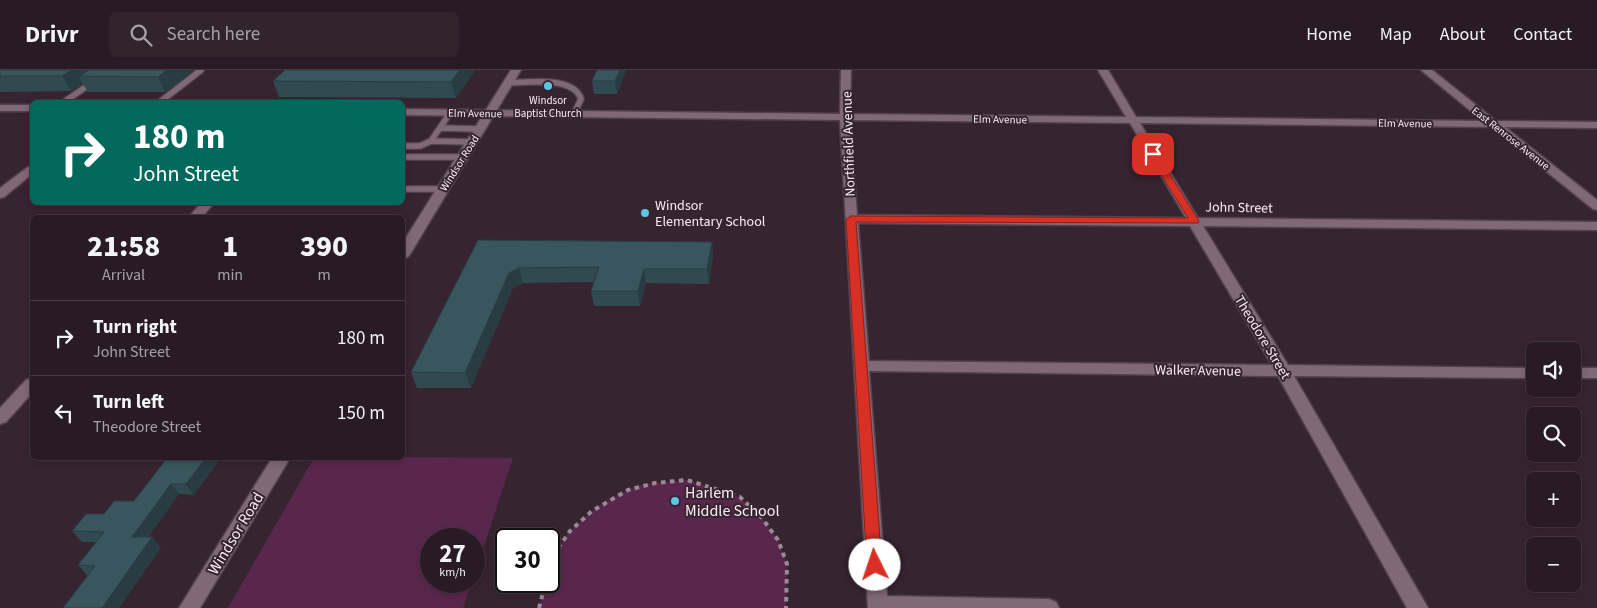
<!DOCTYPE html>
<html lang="en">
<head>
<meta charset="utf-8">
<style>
	:root { --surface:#291b25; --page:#31242d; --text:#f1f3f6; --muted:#a5a1a7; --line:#453942 }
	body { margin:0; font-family:"Source Sans 3",sans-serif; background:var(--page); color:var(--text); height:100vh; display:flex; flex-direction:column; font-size:19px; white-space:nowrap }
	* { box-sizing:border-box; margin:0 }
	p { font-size:16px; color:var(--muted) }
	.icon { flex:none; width:28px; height:28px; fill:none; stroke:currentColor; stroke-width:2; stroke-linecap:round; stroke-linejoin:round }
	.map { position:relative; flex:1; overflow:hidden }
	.sheet { position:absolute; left:30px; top:145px; width:375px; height:245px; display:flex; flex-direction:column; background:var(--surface); border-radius:8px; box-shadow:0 2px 8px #0003,0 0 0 1px var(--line) }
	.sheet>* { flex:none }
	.guide { position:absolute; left:30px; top:30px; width:375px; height:105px; border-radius:8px; box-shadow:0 2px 8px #0003,0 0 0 1px var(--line); background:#00695c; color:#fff; overflow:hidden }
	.fabs { position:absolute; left:1526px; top:272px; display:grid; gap:10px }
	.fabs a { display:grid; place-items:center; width:55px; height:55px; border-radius:8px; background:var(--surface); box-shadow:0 2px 8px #0003,0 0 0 1px var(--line); font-size:25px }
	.speed { position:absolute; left:420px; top:458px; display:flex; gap:10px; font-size:25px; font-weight:700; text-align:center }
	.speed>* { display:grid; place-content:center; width:65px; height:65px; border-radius:50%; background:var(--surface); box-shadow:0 2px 8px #0003,0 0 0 1px var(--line); line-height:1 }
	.speed small { font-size:12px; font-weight:400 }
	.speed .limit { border:2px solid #111; border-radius:8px; background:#fff; color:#111 }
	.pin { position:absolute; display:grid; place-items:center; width:42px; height:42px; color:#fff; margin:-21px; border-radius:10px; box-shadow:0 2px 8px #0006 }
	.me { position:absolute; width:55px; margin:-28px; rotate:356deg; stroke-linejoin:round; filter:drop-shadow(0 0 4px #0008) }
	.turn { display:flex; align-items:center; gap:18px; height:105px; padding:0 20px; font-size:22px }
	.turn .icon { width:65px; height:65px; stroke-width:2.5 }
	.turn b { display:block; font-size:35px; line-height:42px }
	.eta { display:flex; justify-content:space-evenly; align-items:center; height:85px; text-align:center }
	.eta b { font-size:30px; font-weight:800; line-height:35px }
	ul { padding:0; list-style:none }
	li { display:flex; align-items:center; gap:15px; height:75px; padding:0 20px; border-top:1px solid var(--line) }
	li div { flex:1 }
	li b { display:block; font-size:19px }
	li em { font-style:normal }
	header { display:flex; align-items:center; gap:30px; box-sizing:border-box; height:70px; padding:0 25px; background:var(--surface); border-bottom:1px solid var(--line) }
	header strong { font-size:24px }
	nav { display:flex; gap:28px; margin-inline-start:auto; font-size:18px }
	.search { width:350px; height:45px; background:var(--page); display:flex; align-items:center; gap:12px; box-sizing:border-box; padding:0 18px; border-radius:8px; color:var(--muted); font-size:19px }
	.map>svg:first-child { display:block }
</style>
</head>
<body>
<header>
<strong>Drivr</strong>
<div class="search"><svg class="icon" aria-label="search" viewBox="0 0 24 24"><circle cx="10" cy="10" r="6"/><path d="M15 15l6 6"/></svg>Search here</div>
<nav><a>Home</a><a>Map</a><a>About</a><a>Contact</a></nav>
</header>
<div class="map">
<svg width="1597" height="538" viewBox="0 0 1597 538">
	<rect width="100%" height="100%" fill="#372431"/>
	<path fill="#5a274c" d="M402,387l111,1 -39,118v-37h-43v42h41l-9,27h-235l86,-150z
		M687,410l53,17 22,21 16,22 9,24 -1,44h-247l7,-27h3c0,-41 43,-75 78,-91 19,-8 41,-8 60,-10z"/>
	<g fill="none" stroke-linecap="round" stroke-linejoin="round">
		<defs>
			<path id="lane" d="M508,13c20,-1 66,-7 73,16l-7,15
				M64,32l29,-20
				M160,32l41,-32
				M450,43l-19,28 41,1
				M440,58l40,1
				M402,76h18l11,-5
				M402,87h61
				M402,119h41"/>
			<path id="street" d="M841,0h10l-1,44 276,3 -28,-47h10l28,47 347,4 -62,-51h11l64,51 101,1v6l-92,-1 92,73v10l-4,-1 -102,-82 -351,-4 58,95 399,4v8l-394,-4 85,139 247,3v10l-241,-2 134,232h-21l-129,-232 -409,-5 18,225 162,3 7,3 3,6h-191l-28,-488 -438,-5v-6l438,5zM850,50l280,3 56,95 -329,-3zM858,153l332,3 82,139 -403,-4z
				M0,35h32v6h-32z
				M32,96v8l-28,23 -4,1v-10l28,-21z
				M202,132h13l-14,16h-13z
				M1572,298h25v10h-25z
				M32,308v15l-26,29 -6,2v-16l26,-28z"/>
			<path id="secondary" d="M511,0h10l-112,186 -7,4v-16z
				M272,388h18l-90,150h-21z"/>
		</defs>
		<use href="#lane" stroke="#52424d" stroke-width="8"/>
		<use href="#street" stroke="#52424d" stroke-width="3"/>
		<use href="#secondary" stroke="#52424d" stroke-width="3"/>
		<path stroke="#9a8a95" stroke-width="4" stroke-dasharray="4.5 4.5" stroke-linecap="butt" d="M549,503l5,-19 16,-23 22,-20 36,-21 27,-7 32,-3 53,17 22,21 16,22 9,24 -1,44
			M539,538l7,-27"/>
		<use href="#lane" stroke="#7f6877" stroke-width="5.5"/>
		<use href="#street" fill="#7f6877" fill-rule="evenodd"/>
		<use href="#secondary" fill="#7f6877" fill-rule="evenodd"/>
	</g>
	<path fill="#314a51" d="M0,0h195l-30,22h-77l-5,-8 -12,7 -71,1z
		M285,0h190l-19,28 -177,-1 -6,-16z
		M597,0h29l-9,24h-23l-2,-13z
		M478,170l234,2 1,14 -4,28 -63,-1 -6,23h-46l-3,-15 3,-9 -71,1 -10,5 -42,100h-54l-6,-16z
		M167,388l27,37 -15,-1 -31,43h4l9,11 -73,28 -10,-11 18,-23h-14l-10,-11 32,-17 30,-13z"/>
	<path fill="#283c42" d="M72,0h32l-25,6 4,8 -12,7 -9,-15z
		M167,0h28l-30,22 -7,-15z
		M460,0h15l-19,28 -5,-16z
		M620,0h6l-9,24 -2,-13z
		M712,172l1,14 -4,28 -2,-15z
		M519,198l4,15 -10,5 -42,100 -6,-15 44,-100z
		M644,199l2,14 -6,23 -2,-15z
		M206,388h15l-27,37 -8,-11z
		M171,414l8,10 -38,53 -9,-10z
		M152,467l9,11 -42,60h-17z"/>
	<path fill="#39565e" stroke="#283c42" d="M0,0h72l-10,6h-62z
		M89,0h78l-9,7 -79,-1z
		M285,0h175l-9,12 -178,-1z
		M597,0h23l-5,11h-23z
		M478,170l234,2 -5,27h-63l-6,22h-47l8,-24 -80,1 -10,5 -44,100 -54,-1z
		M167,388h39l-20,26h-15l-39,53h20l-50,71h-39l32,-42 -17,-1 26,-33 -32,-1 14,-17h18l10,-13h20z"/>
	<path fill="#d93025" stroke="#8d1f18" d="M1153,81l4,3 42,67 -1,2 -342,-1 26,343 -2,4 -5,2 -5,-2 -3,-4 -21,-346 5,-3 337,2 -40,-64z"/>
	<g fill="#5ac8e5" stroke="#372431" stroke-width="2">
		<circle cx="548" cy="16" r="5"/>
		<circle cx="645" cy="143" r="5"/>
		<circle cx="675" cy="431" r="5"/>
	</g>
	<g text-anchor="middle" stroke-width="4" stroke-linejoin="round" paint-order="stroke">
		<g font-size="11" fill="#f8ebf3" stroke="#372431">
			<text x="548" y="34">Windsor<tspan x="548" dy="13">Baptist Church</tspan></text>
		</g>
		<g font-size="11" fill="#f8ebf3" stroke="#372431">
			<text transform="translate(475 43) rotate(1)" y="4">Elm Avenue</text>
			<text transform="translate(1000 49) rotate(1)" y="4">Elm Avenue</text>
			<text transform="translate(1405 53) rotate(1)" y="4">Elm Avenue</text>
			<text transform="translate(1511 68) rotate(38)" y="4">East Renrose Avenue</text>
			<text transform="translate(459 93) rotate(-58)" y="4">Windsor Road</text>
		</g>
		<g font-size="14" fill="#f8ebf3" stroke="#372431">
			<text transform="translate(848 74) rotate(-92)" y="5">Northfield Avenue</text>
			<text transform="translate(1239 137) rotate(1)" y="5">John Street</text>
			<text transform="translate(1263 267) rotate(59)" y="5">Theodore Street</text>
			<text transform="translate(1198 300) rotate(1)" y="5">Walker Avenue</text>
		</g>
		<g font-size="14" fill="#f8ebf3" stroke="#372431" text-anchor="start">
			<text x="655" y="140">Windsor<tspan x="655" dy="16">Elementary School</tspan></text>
		</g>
		<g font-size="16" fill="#f8ebf3" stroke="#372431" text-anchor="start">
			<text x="685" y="428">Harlem<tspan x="685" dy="18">Middle School</tspan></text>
		</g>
		<g font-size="16" fill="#f8ebf3" stroke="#372431">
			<text transform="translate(235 463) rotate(-59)" y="6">Windsor Road</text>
		</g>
	</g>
</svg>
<div class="fabs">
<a><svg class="icon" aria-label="sound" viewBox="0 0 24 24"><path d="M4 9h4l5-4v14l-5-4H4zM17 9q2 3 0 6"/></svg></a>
<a><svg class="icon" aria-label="search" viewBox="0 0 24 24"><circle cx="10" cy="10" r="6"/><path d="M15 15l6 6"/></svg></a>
<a>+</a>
<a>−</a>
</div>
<div class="speed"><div>27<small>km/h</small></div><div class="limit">30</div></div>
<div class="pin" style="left:1153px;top:84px;background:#d93025"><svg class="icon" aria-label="arrive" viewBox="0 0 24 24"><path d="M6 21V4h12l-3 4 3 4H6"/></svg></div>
<svg class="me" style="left:875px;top:495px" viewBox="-20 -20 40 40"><circle r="19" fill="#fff"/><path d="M0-13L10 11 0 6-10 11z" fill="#d93025"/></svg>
<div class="guide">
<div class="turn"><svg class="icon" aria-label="right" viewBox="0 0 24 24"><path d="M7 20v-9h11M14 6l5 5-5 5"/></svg><div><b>180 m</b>John Street</div></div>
</div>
<section class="sheet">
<div class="eta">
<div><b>21:58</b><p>Arrival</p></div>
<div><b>1</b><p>min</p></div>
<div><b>390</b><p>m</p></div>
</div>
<ul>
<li><svg class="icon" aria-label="right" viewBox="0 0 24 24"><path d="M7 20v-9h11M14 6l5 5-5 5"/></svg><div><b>Turn right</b><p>John Street</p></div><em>180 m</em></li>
<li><svg class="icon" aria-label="left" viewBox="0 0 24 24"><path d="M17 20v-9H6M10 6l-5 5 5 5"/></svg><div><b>Turn left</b><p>Theodore Street</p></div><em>150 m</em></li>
</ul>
</section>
</div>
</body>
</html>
